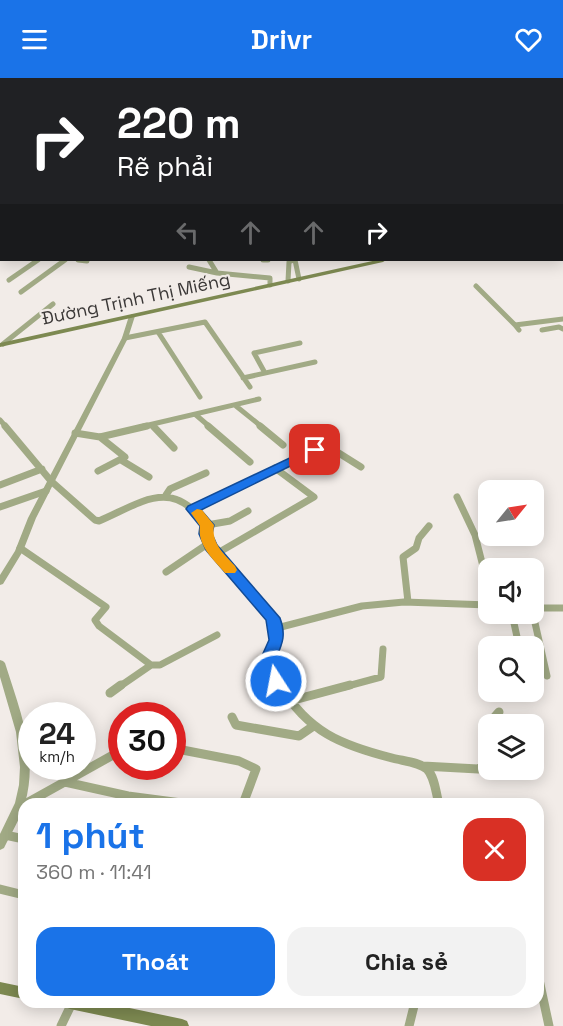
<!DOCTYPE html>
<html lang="vi">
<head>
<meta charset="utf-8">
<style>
	:root { --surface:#fff; --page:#f2f2f2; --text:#222; --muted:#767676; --accent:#1a73e8 }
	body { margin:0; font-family:"Space Grotesk",sans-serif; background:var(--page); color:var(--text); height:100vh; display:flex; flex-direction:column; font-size:22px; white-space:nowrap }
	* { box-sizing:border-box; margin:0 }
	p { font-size:20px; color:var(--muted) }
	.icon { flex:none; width:33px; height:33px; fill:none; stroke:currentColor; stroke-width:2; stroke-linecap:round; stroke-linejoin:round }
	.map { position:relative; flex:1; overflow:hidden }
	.drawer { position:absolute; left:18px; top:720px; width:526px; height:210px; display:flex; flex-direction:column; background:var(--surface); border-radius:18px; box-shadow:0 3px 15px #0003 }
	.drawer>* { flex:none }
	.hud { position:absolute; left:0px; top:0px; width:564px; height:183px; box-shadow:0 3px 15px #0003; background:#202124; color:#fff; overflow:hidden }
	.needle { width:39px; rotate:60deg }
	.buttons { position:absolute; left:478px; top:402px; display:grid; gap:12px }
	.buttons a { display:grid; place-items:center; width:66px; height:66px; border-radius:12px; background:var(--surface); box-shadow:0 3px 15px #0003; font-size:30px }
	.speed { position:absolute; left:18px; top:624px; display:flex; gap:12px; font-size:30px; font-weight:700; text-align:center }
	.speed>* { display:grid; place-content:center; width:78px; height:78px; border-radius:50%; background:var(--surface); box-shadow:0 3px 15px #0003; line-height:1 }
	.speed small { font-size:15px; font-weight:400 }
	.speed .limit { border:9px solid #d22; background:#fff; color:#111 }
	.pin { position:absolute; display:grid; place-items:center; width:51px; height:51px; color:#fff; margin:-26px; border-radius:12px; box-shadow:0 3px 9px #0006 }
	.me { position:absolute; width:66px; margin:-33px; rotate:349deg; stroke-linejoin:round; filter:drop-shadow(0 0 4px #0008) }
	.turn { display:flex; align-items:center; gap:21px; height:126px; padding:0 18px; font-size:27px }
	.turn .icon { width:78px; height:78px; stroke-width:2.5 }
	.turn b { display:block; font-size:42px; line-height:51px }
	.lanes { display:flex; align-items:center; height:57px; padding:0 18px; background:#0003; justify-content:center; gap:30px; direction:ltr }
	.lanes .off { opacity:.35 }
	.round { display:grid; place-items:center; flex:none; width:63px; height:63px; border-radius:18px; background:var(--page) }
	.headline { display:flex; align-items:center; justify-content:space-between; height:102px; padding:0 18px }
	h1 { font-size:36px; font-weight:600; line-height:45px; color:var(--accent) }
	.cta { display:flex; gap:12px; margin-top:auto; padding:12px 18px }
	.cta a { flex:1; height:69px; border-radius:18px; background:var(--accent); color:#fff; font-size:24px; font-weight:600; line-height:69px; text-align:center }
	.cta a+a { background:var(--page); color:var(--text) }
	header { display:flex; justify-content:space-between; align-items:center; height:78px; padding:0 18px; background:var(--accent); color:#fff; font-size:27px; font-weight:600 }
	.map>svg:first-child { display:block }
</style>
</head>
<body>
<header><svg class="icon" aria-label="menu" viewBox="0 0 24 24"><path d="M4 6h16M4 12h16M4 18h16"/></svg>Drivr<svg class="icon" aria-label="heart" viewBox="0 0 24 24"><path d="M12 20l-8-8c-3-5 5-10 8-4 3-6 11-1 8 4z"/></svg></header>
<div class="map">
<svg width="563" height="948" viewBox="0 0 563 948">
	<rect width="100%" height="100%" fill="#f2ece8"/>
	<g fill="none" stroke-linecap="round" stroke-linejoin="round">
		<path stroke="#a1aa85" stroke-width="4" d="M80,0l7,2
			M129,0l7,2
			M42,2l2,-2
			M334,2l5,-2"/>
		<path stroke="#a1aa85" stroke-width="5" d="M78,182l9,1
			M209,182l8,13 53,5v7
			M263,182h5
			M295,182l4,19
			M189,189l28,6
			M9,202l29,-20
			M288,203l1,-19 4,-2
			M476,208l39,39
			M21,214l44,-32
			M519,252l-4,-5 48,-6
			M542,252l17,-3 4,2
			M158,254l42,65
			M125,260l80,-16 45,65
			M3,266l50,-40
			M265,295l-11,-20 46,-10
			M243,300l72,-16
			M236,328l26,21
			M196,337l14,12
			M0,342l6,7
			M152,347l2,2
			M140,349l119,-28"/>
		<path stroke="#a1aa85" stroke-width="7" d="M5,348l46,55 44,39 4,1c44,-19 72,-44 108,4l-1,9 4,13 62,71 4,20 -7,20 12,29
			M153,348l21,22
			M208,348l42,36
			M260,348l23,19
			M75,355l25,4 47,-11
			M121,382l28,17
			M98,393l27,-14 -25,-20
			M0,407l42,-16
			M166,417l4,-6 36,-16
			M457,419l18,38 14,55
			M0,429l46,-16
			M192,431l134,-64 35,22
			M207,447l23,-4 18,-10
			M20,470l86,59 -11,13 4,6 52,39 -32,22
			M216,476l98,-57 -39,-29
			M166,494l43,-29
			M408,524l-5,-45 13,-9 3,-10 10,-12
			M534,530h29
			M512,536l7,32
			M533,536l14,62
			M277,550l85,-22 42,-4 85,3
			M151,587h9l57,-30
			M344,609l37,-10 2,-28"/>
		<path stroke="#a1aa85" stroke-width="9" d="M280,607c28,47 61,60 112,73 11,3 27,4 35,11 8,8 9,25 12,35
			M110,615l11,-8
			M290,623l60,-16
			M232,639l4,8 63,11 13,-9
			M172,670l67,13 17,8 -13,35
			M489,671l-3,-22 13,-15
			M423,688l55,3 11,-6
			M65,704l63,14 61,8
			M25,726l97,-54
			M5,757l19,4
			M0,811l24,6
			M538,897l11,51
			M61,948l11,-23
			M409,948l6,-24"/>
		<path fill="#a1aa85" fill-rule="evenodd" d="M132,236l3,2 -7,22 -92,180 -13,33 -20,33 -3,1v-10l15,-24 13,-33 94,-180 7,-22z
			M0,582l3,1 2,2c14,45 34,92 20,140 -4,14 -14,31 -21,45l-4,2v-16l15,-31 4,-18 1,-18 -4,-35 -16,-55z"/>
		<path fill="#7d8951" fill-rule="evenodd" d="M562,140h1v4h-1z
			M377,182h9l-3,2 -383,85v-4z
			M0,904l24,5v12l-24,-5z
			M63,924h38l81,17 5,2 2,5h-38l-81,-17 -5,-2z"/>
		<path fill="#637127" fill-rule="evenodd" d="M117,0h7l-9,2z
			M0,51h2v4h-2z"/>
	</g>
	<path fill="#1a73e8" stroke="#114b97" stroke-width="1.5" d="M315,368l4,1v5l-118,58 13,15 -2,9 5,11 63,73c6,16 3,25 -4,40l8,23 -2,4h-11l-10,-27 8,-18 -3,-20 -60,-70 -7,-16 1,-8 -14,-17 2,-3z"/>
	<path fill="#f59e0b" d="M197,431l5,1 12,15c-3,18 10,29 21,41l2,4 -2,3h-10c-12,-14 -28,-28 -25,-47l-9,-13z"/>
	<g text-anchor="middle" stroke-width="4.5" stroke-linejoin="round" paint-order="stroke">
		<g font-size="18" fill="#3b3837" stroke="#f2ece8">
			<text transform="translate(136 221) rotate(-12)" y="6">Đường Trịnh Thị Miếng</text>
		</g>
	</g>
</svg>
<div class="buttons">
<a><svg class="needle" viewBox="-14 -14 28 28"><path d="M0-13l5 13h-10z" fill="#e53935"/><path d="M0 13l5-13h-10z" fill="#767676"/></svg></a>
<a><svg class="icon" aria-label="sound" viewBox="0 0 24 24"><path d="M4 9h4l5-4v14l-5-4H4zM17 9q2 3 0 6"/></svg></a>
<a><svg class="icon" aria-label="search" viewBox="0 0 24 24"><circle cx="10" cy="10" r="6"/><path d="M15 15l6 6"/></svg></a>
<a><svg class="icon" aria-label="layers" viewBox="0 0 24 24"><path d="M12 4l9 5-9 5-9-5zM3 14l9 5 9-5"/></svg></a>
</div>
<div class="speed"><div>24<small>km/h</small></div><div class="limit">30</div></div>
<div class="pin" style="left:315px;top:372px;background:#d93025"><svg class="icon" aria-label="arrive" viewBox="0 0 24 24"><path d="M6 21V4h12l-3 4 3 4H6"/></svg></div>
<svg class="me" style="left:276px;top:603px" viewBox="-20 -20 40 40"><circle r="17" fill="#1a73e8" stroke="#fff" stroke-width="3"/><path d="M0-11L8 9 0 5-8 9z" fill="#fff"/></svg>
<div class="hud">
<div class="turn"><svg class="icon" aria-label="right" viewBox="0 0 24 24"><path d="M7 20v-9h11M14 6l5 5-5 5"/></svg><div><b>220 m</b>Rẽ phải</div></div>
<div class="lanes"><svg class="icon off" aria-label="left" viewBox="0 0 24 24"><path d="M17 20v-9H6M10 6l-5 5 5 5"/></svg><svg class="icon off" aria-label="ahead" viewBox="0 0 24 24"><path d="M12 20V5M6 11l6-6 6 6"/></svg><svg class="icon off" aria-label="ahead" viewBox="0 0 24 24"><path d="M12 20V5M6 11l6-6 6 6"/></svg><svg class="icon" aria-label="right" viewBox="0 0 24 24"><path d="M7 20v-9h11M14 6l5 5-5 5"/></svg></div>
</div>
<section class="drawer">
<div class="headline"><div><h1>1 phút</h1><p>360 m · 11:41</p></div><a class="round" style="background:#d93025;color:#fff"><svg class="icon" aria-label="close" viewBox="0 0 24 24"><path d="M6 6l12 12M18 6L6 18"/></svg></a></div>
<div class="cta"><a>Thoát</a><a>Chia sẻ</a></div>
</section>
</div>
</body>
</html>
